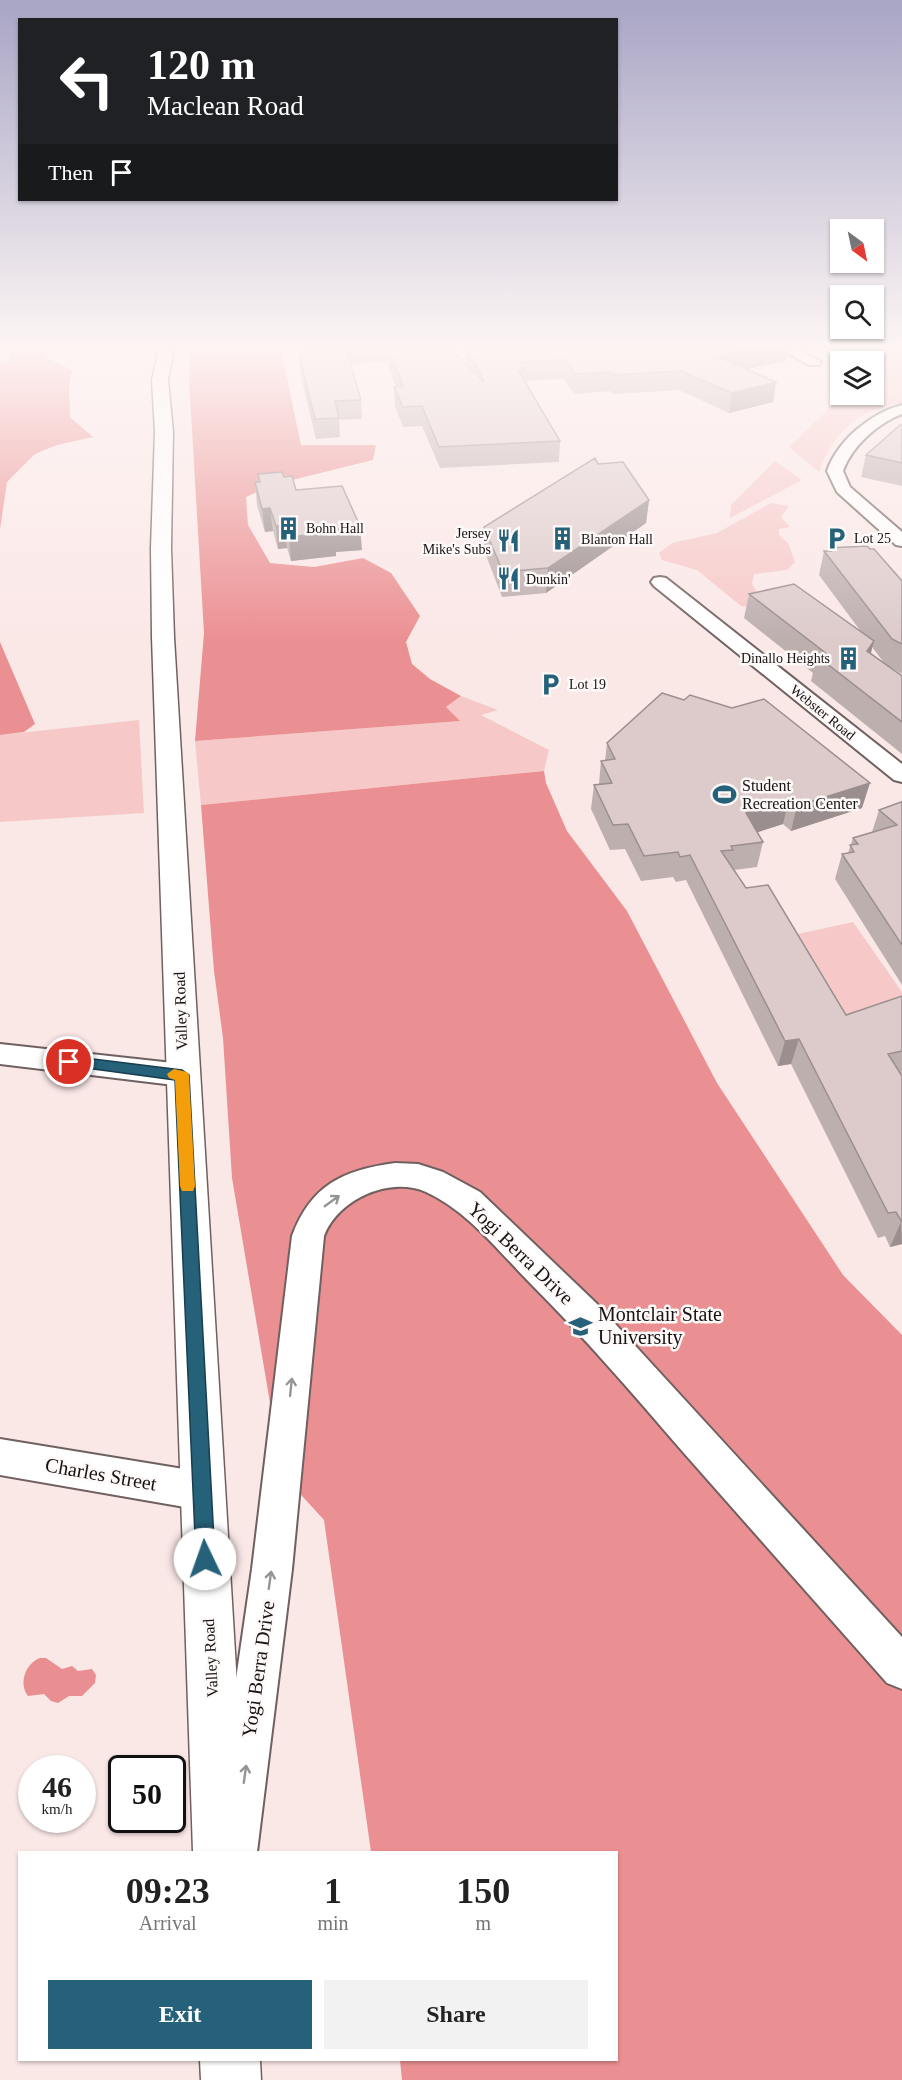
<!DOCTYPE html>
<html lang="en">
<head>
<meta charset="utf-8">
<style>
	:root { --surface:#fff; --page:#f2f2f2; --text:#222; --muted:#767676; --accent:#256179 }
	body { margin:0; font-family:Georgia,serif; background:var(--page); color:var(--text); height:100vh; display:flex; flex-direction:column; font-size:22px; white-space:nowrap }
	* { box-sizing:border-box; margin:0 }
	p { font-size:20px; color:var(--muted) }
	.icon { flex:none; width:33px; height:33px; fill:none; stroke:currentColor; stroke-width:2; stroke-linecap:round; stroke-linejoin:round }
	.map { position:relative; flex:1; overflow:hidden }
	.details { position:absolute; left:18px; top:1851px; width:600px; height:210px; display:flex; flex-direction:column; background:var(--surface); border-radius:0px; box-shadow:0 2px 4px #0004 }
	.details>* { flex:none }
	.top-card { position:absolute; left:18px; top:18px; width:600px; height:183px; border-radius:0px; box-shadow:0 2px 4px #0004; background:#202124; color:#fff; overflow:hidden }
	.needle { width:39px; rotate:147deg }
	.fabs { position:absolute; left:830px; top:219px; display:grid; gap:12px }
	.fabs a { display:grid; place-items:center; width:54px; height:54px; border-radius:0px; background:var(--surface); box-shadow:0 2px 4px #0004; font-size:30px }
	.speed { position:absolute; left:18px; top:1755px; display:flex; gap:12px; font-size:30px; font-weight:700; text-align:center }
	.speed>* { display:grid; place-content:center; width:78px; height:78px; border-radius:50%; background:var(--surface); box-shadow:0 2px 4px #0004; line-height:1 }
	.speed small { font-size:15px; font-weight:400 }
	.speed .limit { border:3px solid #111; border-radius:9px; background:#fff; color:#111 }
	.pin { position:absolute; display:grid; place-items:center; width:51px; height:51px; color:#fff; margin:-26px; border:3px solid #fff; border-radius:50%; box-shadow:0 2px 6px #0007 }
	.me { position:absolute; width:66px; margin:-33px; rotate:357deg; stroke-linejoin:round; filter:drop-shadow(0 0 4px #0008) }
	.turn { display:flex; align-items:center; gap:21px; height:126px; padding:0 30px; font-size:27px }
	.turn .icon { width:78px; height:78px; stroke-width:2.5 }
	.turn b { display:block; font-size:42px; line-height:51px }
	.then { display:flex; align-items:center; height:57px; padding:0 30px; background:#0003; gap:12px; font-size:22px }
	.eta { display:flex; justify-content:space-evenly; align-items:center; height:102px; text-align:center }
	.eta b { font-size:36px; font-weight:600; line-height:42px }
	.cta { display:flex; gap:12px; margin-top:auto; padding:12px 30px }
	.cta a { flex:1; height:69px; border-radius:0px; background:var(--accent); color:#fff; font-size:24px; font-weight:600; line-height:69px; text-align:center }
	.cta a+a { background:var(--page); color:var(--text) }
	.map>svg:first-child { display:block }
</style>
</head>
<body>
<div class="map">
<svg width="902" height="2080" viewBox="0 0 902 2080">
	<rect width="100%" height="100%" fill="#fae8e7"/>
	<path fill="#f6c9c8" d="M855,349h47v54c-43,6 -69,29 -83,69l-30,-25 38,-36 13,-27v10h33v-32l-28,-1 -6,-4v-3z
		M775,461l27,19 -72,38 1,-13z
		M771,503l18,3 -8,11 9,10 -11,2v6l9,8 7,19 -8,8 -33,4 -2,10 11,18 -6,5 -16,-1 -44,-36 -35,-10 -3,-7 13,-10 45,-10z
		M461,696l37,14 -17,5 68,35 -5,21 -343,34 -6,-64 264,-20 -13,-14z
		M139,720l5,93 -144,9v-87z
		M853,922l49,70v18l-44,23 -60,-99z"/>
	<path fill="#eb9092" d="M11,349h31l4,9 26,12 -3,16 1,31 23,20 -36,8 -22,9 -28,28 -7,47v-165l9,-3z
		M191,349h90l20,96h75l-3,15 -101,25 -26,12 2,28 22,38 44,4 49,-9 28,15 29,43 -14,26 6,22 18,15 31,17 -15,11 14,14 -265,20 9,-108 -15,-254z
		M0,610v32l35,82 -11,8 -24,3z
		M544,771l2,12 21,48 60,80 90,172 126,192 59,60v745h-500l-2,-20h216v-208h-245l-47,-332 -42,-46 -50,-296 -9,-140 -9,-67 -13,-166z"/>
	<path fill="#e98f91" d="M40,1658h6l16,11 10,-3 6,5 14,-2 4,6 -1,8 -13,13h-13l-11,7 -7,-2 -7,-7 -16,2c-10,-13 -2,-33 12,-38z"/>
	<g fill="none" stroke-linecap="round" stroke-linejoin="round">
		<defs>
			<path id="street" d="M780,349h18l23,13 -2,3h-10z
				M902,405v9c-24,9 -50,32 -59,57l7,16 52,45v14l-6,-1 -59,-53 -10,-21c11,-31 44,-58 75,-66z
				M660,577l6,1 236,186v18l-8,-2 -240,-194 -3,-4 3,-4z
				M0,1044l182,20 10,3 5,8 -5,8 -10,3 -182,-22z
				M395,1163l23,1 25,8 37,20 116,111 306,334v52l-15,-6c-68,-77 -136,-154 -204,-231 -49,-57 -98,-114 -152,-168 -32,-32 -63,-73 -105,-92 -36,-16 -88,7 -102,44l-32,333 -35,283h-46l41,-283 40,-333c19,-51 51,-66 103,-73z
				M0,1439l202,33 14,6 5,13 -5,13 -14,6 -202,-35z"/>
			<path id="secondary" d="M159,349h15l-6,31 5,52 -2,116 3,89 73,1215h-54l-41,-1215 -1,-89 4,-116 -3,-52z
				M200,2060h60l1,20h-60z"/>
		</defs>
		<use href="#street" stroke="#706060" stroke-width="4"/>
		<use href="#secondary" stroke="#706060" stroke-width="3"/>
		<use href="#street" fill="#fff" fill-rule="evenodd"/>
		<use href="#secondary" fill="#fff" fill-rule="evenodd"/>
	</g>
	<path fill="#beafaf" d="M302,349h149l15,14v-14h322l-2,12 -40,8 30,13 -3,20 -44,11 -50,-23 -67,4 -2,-3 -36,3 -10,-15 -40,2 36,60 -1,21 -119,6 -18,-42 -19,1 -8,-21 -1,-19h2l-7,-19v-7l-39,3 11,36 1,19 -23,1 1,17 -24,2 -16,-66 -1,-18 5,-1z
		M902,425v61l-41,-9 5,-22z
		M598,464l51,36 -3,23 -100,70 -44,4 -18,-47v-23z
		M258,474l26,3 12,13 66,60 -26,2v4l-45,5 -4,-13 -9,1 -5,-18 -8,1 -8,-27 -2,-23h4z
		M829,548l73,33v93l-17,-10 -13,-17 -1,6 31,23v78l-91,-73 2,-8 -69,-55 5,-24 113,39 -43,-58 5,-24h5z
		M607,743l255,65 -71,23 -8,-7 -26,8 6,10 -6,25 -23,3 12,18 100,127 56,-19v248l-12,3 -5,-11 -7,2 -87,-174 -13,2 -92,-186 -10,2 -3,-5 -32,4 -16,-32 -15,1 -19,-41 3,-24 5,-1 2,-23h4z
		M902,802v183l-67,-106 7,-25 6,-1 5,-15 19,-6 7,-22z"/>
	<path fill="#9b8e8e" d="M752,349h36l-2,12 -72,15 3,-19z
		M776,382l-3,20 -44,11 3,-20z
		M649,500l-3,23 -100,70 2,-25z
		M270,508l3,23 -8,1 -3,-23z
		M284,525l3,23 -9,1 -2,-23z
		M360,526l2,24 -26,2v4l-45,5 -2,-24 44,-8z
		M874,641l-7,26v-16z
		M870,783l-8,25 -71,23 6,-25z
		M789,799l-6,25 -43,14 6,-25z
		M799,1039l-8,25 -13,2 7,-25z
		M901,1222l1,22 -12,3z"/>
	<path fill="#ddcbcb" stroke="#9b8e8e" stroke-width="1.5" d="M306,349h40l15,51 -26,1 4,17 -24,1 -16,-64 9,-1z
		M389,349h62l33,33 -16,-33h284l-35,8 59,25 -44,11 -51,-22 -67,4 -2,-3 -37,2 -10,-14 -45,2 4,8h-6l42,71 -121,6 -17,-41 -19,1 -9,-20 9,-1z
		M900,425h2v38l-36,-8z
		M595,458l3,6 25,-2 26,38 -101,68 -45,4 -19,-45z
		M282,472l2,5 8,-1 4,14 46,-4 18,40 -27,3 2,3 -46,5 -5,-12 -8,1 -6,-18 -8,1 -7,-27h5l-2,-8z
		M867,546l3,3h4l28,32v63l-10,-5 -68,-88h7l-2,-3z
		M794,584l80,57 -7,10 35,25v46l-85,-66 10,-2 -78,-60z
		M662,693l22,7 6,-5 42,13 32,-9 106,84 -73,23 -8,-7 -43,14 17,29 -32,4 2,4 -12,1 25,37 22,-3 78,130 56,-19v55l-14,3 14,22v146l-6,-10 -8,1 -89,-174 -14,2 -95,-186 -10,2 -2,-5 -34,4 -16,-32 -15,1 -19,-40 18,-2 -11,-22 14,-2 -8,-16z
		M901,802h1v143l-60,-91 12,-2 -4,-7 8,-1 -5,-6 44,-13 -18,-15z"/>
	<defs><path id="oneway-shaft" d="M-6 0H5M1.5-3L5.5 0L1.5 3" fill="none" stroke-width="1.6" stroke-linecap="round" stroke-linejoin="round" transform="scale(1.5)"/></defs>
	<g stroke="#979494">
		<use href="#oneway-shaft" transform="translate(332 1201) rotate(-36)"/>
		<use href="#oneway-shaft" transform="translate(291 1387) rotate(-84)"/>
		<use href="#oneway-shaft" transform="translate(270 1580) rotate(-82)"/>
		<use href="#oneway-shaft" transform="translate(245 1774) rotate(-82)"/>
	</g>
	<linearGradient id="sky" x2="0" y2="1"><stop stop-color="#a8a5c5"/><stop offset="0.54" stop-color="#fdf5f4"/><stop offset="1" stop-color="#fdf5f4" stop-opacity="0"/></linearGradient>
	<rect width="902" height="641" fill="url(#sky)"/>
	<path fill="#256179" stroke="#183f4f" stroke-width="1.5" d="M69,1056l113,14 7,5 26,484 -3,7 -7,3 -6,-3 -3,-7 -21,-479 -111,-15 -2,-3 2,-4z"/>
	<path fill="#f59e0b" d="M174,1069l13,3 2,3 6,111 -2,5h-11l-2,-5 -5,-106 -6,-2 -2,-4z"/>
	<defs>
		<symbol id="building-bare" viewBox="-9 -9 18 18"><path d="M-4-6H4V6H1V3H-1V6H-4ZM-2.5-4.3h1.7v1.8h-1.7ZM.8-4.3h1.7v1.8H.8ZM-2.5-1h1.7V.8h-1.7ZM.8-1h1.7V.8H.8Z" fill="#256179" stroke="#fdf9f9" stroke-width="2.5" paint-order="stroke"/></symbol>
		<symbol id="parking-bare" viewBox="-9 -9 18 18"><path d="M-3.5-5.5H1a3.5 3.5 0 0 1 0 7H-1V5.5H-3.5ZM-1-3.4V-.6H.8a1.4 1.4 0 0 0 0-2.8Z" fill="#256179" stroke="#fdf9f9" stroke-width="2.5" paint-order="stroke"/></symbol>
		<symbol id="restaurant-bare" viewBox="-9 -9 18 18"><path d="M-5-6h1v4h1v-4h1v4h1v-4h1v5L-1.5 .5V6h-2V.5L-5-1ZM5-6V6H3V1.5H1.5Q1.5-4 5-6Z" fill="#256179" stroke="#fdf9f9" stroke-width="2.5" paint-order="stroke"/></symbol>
		<symbol id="stadium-bare" viewBox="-9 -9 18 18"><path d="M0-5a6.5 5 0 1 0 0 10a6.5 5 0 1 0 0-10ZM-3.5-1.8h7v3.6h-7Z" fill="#256179" stroke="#fdf9f9" stroke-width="2.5" paint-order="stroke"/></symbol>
		<symbol id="university-bare" viewBox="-9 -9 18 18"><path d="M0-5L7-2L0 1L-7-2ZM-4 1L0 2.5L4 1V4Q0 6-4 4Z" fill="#256179" stroke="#fdf9f9" stroke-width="2.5" paint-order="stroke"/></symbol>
	</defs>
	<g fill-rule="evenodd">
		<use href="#building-bare" x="272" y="512" width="33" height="33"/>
		<use href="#parking-bare" x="820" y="522" width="33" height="33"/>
		<use href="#building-bare" x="546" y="522" width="33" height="33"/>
		<use href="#restaurant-bare" x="492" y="524" width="33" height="33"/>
		<use href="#restaurant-bare" x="492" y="562" width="33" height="33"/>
		<use href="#building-bare" x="832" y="642" width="33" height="33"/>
		<use href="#parking-bare" x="534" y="668" width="33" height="33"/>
		<use href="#stadium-bare" x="708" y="778" width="33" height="33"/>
		<use href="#university-bare" x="564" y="1310" width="33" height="33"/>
	</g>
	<g text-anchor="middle" stroke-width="5" stroke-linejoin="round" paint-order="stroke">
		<g font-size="14" fill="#181212" stroke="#fdf9f9" text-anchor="start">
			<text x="306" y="533">Bohn Hall</text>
			<text x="491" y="538" text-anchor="end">Jersey<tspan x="491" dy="16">Mike's Subs</tspan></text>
			<text x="854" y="543">Lot 25</text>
			<text x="581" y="544">Blanton Hall</text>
			<text x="526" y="584">Dunkin'</text>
			<text x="830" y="663" text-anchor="end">Dinallo Heights</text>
			<text x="569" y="689">Lot 19</text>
		</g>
		<g font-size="14" fill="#181212" stroke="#fdf9f9">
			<text transform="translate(823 712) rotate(39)" y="5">Webster Road</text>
		</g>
		<g font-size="16" fill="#181212" stroke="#fdf9f9" text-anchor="start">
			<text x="742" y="791">Student<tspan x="742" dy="18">Recreation Center</tspan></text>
		</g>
		<g font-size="16" fill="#181212" stroke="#fdf9f9">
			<text transform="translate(180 1011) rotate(-92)" y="6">Valley Road</text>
			<text transform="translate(210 1658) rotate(-93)" y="6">Valley Road</text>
		</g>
		<g font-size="20" fill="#181212" stroke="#fdf9f9">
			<text transform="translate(521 1253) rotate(44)" y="7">Yogi Berra Drive</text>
			<text transform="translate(101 1474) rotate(10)" y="7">Charles Street</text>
			<text transform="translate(258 1669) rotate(-82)" y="7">Yogi Berra Drive</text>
		</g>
		<g font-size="20" fill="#181212" stroke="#fdf9f9" text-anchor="start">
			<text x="598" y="1321">Montclair State<tspan x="598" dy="23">University</tspan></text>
		</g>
	</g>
</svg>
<div class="fabs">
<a><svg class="needle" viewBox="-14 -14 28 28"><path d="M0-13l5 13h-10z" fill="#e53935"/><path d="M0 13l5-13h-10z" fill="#767676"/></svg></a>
<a><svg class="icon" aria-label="search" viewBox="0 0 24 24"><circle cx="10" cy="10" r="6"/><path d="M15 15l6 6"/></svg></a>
<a><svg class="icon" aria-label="layers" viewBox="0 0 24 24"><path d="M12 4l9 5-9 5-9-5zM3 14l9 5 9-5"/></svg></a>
</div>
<div class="speed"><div>46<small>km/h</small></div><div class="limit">50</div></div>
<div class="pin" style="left:69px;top:1062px;background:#d93025"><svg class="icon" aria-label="arrive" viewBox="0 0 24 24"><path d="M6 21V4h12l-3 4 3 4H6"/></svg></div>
<svg class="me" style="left:205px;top:1559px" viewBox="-20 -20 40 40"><circle r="19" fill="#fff"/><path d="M0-13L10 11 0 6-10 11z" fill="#256179"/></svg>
<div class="top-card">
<div class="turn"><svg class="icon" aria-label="left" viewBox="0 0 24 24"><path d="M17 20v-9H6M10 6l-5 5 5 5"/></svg><div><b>120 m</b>Maclean Road</div></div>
<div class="then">Then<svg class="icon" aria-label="arrive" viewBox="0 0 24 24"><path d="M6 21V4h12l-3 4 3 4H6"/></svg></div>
</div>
<section class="details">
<div class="eta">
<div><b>09:23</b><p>Arrival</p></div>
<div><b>1</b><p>min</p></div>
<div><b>150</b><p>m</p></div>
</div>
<div class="cta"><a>Exit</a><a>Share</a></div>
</section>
</div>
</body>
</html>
